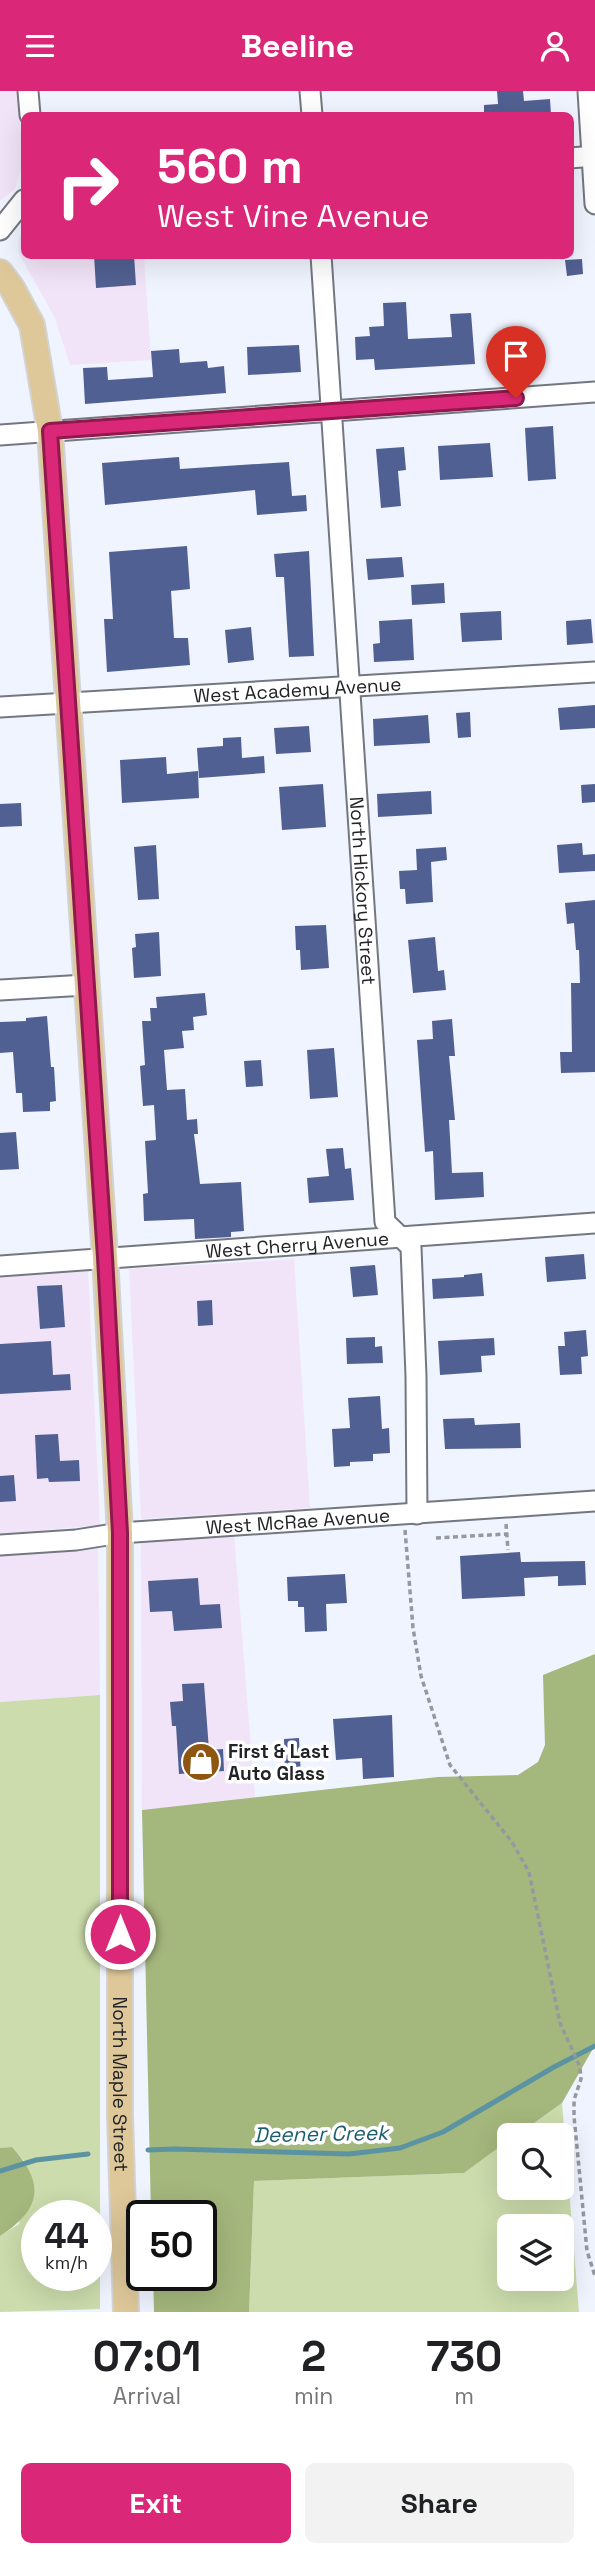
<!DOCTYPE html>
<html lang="en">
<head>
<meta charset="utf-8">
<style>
	:root { --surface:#fff; --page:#f2f2f2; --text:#202124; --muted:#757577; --accent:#db2777 }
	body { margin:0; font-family:"Space Grotesk",sans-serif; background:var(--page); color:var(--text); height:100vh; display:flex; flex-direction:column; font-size:26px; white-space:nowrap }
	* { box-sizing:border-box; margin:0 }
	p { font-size:23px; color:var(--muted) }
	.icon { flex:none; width:38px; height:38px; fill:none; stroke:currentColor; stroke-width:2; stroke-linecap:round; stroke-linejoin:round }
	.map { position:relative; height:2221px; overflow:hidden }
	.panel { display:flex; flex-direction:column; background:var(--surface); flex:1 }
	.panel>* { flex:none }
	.guide { position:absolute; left:21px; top:21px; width:553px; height:147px; border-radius:10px; box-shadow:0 7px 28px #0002; background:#db2777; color:#fff; overflow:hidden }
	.fabs { position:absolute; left:497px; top:2032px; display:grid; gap:14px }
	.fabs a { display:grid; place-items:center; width:77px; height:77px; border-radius:10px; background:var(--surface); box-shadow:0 7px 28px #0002; font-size:35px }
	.speed { position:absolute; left:21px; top:2109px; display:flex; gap:14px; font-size:35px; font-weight:700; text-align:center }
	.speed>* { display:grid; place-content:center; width:91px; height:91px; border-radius:50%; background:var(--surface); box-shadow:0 7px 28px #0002; line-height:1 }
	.speed small { font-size:18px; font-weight:400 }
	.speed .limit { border:4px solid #111; border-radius:10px; background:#fff; color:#111 }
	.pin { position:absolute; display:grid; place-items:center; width:60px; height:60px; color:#fff; margin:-72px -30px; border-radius:50% 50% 50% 0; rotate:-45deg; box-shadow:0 0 7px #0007 }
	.pin .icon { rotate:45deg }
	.me { position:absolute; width:77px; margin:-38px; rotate:0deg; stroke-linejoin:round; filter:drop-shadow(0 0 5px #0008) }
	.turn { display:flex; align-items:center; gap:24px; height:147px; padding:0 21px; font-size:32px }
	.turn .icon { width:91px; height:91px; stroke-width:2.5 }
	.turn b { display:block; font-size:49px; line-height:60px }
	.eta { display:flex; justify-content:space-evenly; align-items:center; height:119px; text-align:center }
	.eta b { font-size:42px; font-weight:800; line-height:49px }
	.button { display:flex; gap:14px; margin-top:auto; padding:14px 21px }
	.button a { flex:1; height:80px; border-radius:10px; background:var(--accent); color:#fff; font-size:28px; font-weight:800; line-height:80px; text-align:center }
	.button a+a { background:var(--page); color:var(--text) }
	header { display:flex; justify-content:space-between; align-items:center; height:91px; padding:0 21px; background:var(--accent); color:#fff; font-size:32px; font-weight:800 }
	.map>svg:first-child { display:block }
</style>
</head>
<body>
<header><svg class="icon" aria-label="menu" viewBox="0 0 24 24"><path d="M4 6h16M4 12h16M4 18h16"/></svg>Beeline<svg class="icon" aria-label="person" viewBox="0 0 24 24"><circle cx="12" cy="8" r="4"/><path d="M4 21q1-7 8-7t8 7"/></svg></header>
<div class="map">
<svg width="595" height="2221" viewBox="0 0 595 2221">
	<rect width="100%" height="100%" fill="#f0f4fe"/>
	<path fill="#f2e4f8" d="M0,0h18l5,70 -8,28 -15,12z
		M24,131v33l120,1 7,104 -81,5 -15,-47 -36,-64 -1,-11z
		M294,1168l16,249 -169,11 -12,-250z
		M88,1179l12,255 -100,9v-256z
		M234,1443l21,264 -113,12 -1,-271z
		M98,1456l2,148 -100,7v-147z"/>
	<path fill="#ccdcac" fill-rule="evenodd" d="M100,1604v614l-100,3v-76l19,-12 8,-60 -15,-17 -12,1v-446zM37,2124h59v60h-59z
		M562,2012l17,209h-330l5,-131 210,-8 45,-33v47h53v-52h-45zM509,2135h53v53h-53z"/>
	<path fill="#a4b77c" d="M595,1563v391l-33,58 -45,32h-8v5l-45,33 -210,8 -5,131h-95l-1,-37h48v-60h-50l-9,-405 296,-33 80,-2 20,-13 7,-17 -2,-70z
		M12,2056c33,36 30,62 -12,89v-88z"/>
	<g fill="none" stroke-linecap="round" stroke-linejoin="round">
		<path stroke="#5b93a2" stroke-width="5" d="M148,2059l26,-1 175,5 51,-6 43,-16 111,-65 41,-21
			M0,2080l36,-11 52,-6"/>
	</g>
	<path fill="#516092" d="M497,0h26l1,10 26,-2 1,16h-67v-10l14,-1z
		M94,164h40l2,30 -40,3z
		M582,168l1,15 -16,2 -2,-16z
		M406,211l2,37 44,-2 -2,-23 21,-1 4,51 -100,6 -1,-11 -18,1 -1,-23 15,-1 -1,-9 15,-1 -1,-23z
		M299,254l2,27 -53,3 -1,-28z
		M179,258l1,14 27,-2 1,7 16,-2 2,27 -141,11 -2,-36 24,-1 1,13 45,-3 -2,-26z
		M553,335l3,53 -28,2 -3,-53z
		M490,352l3,34 -53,3 -2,-34z
		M404,356l2,23 -8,1 3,35 -20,2 -5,-59z
		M179,366l1,12 109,-7 3,34 14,-1 1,16 -50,4 -2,-25 -150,15 -3,-42z
		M187,455l3,43 -19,2 3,47h14l2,27 -83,7 -3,-53h9l-4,-67z
		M309,460l5,105 -25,1 -5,-80h-8l-2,-23z
		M402,466l2,20 -36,3 -2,-21z
		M444,492l1,20 -33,2 -1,-20z
		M501,520l1,29 -40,2 -2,-29z
		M412,528l2,41 -40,2 -1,-18 7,-1 -1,-22z
		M591,528l2,24 -26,2 -1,-24z
		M251,536l3,33 -26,3 -3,-33z
		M595,614v23l-35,2 -2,-22z
		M470,621l1,25 -13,1 -2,-25z
		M428,624l2,28 -56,3 -1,-27z
		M309,635l2,26 -35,2 -2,-26z
		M241,646l1,21 22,-2 1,17 -66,5 -2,-30 26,-2v-8z
		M166,666l1,17 31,-3 1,27 -77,5 -2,-43z
		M323,693l3,43 -44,3 -3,-43z
		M595,693v18l-13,1 -1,-18z
		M431,700l1,23 -54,3 -1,-23z
		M21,712l1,23 -22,1v-23z
		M582,752l1,12 12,-1v17l-36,2 -2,-28z
		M156,754l3,54 -21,1 -4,-53z
		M446,756l1,13 -16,2 2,40 -27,2 -1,-15h-5l-1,-18 18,-1 -1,-21z
		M595,809v172l-34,1 -1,-21h12l-1,-69h9l-1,-33h-3l-2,-27 -7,1 -2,-21z
		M326,834l3,43 -28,2 -1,-20h-4l-1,-24z
		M159,841l2,44 -27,2 -2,-30 4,-1 -1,-13z
		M435,846l3,34 6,-1 2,20 -33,3 -5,-53z
		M205,902l2,22 -14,2 1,13 -12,1 2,17 -20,2 3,40 18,-1 2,31 10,-1 1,15h-4l6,50 41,-2 3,49 -13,1v5l-36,2 -1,-20 -50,2 -1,-27 5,-1 -3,-52 11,-1 -2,-35 -11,1 -3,-40 5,-1 -3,-44h9l-1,-13h7l-1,-11z
		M47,925l4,51h3l2,34 -6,1v9l-27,1 -1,-19h-6l-3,-41 -13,1v-31l26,-1v-3z
		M452,928l3,37h-6l6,64h-6l3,53 31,-1 1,25 -49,3 -2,-49 -8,1 -8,-112 16,-1 -1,-18z
		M334,957l4,49 -28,2 -3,-49z
		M261,969l2,26 -17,1 -2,-26z
		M16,1041l3,37 -19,1v-37z
		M343,1057l2,21 6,-1 3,32 -45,3 -2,-25 22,-2 -3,-27z
		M584,1163l2,25 -39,3 -2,-25z
		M375,1174l3,30 -25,2 -3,-30z
		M482,1182l2,23 -51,3 -1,-20 32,-2v-2z
		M62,1194l3,42 -25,2 -3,-43z
		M212,1209l1,25 -15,1 -1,-25z
		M586,1239l2,26 -7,1 1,17 -22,1 -2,-29h7l-1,-14z
		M375,1246v10l7,-1 1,17 -36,1 -1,-26z
		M494,1247l1,17 -14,1 1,16 -42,3 -2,-34z
		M51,1250l2,34 17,-1 1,16 -71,4v-50z
		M380,1305l2,33 7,-1 1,25 -17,1v7l-23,1v4l-16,1 -2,-38 18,-1 -2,-30z
		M474,1327l1,7 45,-2 1,25 -76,1 -2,-30z
		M58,1343l2,27 19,-1 1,21 -31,1 -1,-4 -11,1 -2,-44z
		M14,1384l2,26 -16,1v-26z
		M520,1461l1,10 64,-1 1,24 -28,1v-10l-34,2 1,18 -63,3 -2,-43z
		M345,1483l2,29 -21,1 1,27 -22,1 -1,-25h-6v-6h-10l-1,-24z
		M198,1487l2,27 20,-1 2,24 -48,3 -2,-20 -22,1 -2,-31z
		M204,1592l5,67 14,-1 1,22 -45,3 -3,-48h-4l-2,-24 13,-1 -1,-17z
		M392,1624l2,62 -31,2 -1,-21 -26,2 -3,-41z
		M299,1647l2,39h-16l-1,-38z"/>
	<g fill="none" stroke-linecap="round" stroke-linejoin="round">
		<defs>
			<g id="minor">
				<path d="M28,0l2,24"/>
				<path d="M310,0l2,24"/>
				<path d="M588,0l7,113"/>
				<path d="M570,67l25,-2"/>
				<path d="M0,139l24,-30"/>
				<path id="s1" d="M321,164l64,967 26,25 5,129 1,138"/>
				<path d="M0,344l595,-43"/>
				<path id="s2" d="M0,616l595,-35"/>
				<path d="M0,899l86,-5"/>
				<path id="s3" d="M0,1175l595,-43"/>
				<path id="s4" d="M0,1454l76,-5 44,-7 475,-32"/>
			</g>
			<g id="major">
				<path id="s5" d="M0,181l12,16 20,37 18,106 55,826 15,276v582l6,197"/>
			</g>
		</defs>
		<use href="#minor" stroke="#737780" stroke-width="23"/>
		<use href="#major" stroke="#d3d3d4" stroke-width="28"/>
		<path stroke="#9698a0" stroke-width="3.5" stroke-dasharray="5 3.5" stroke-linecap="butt" d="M506,1433l2,26
			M405,1439l8,98 8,48 29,89 62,77 17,30 31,151 20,44 1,12 -7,21v16l13,135 8,25
			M436,1447l71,-4"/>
		<use href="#minor" stroke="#fff" stroke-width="19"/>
		<use href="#major" stroke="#dec89a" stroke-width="24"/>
	</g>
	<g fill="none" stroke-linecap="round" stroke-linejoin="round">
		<defs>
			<path id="route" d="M120,1843v-401l-15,-276 -55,-826 466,-33"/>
		</defs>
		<use href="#route" stroke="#8e194d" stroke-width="18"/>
		<use href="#route" stroke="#db2777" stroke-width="12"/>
	</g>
	<defs>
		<symbol id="shop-disc" viewBox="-11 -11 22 22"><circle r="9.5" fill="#8e560e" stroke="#fff"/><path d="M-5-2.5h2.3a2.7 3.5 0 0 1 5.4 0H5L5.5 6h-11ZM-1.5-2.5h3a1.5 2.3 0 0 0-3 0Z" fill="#fff"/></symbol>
	</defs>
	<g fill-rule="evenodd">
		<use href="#shop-disc" x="179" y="1649" width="44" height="44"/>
	</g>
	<g text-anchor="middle" stroke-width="7" stroke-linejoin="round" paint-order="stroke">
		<g font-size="19" fill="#222327" stroke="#fff">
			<text dy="7" stroke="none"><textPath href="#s2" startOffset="298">West Academy Avenue</textPath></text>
			<text dy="7" stroke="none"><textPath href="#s1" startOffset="637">North Hickory Street</textPath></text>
			<text dy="7" stroke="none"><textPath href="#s3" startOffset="298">West Cherry Avenue</textPath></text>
			<text dy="7" stroke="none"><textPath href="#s4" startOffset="299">West McRae Avenue</textPath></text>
			<text dy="7" stroke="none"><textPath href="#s5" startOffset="1825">North Maple Street</textPath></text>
		</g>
		<g font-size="19" font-weight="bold" fill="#222327" stroke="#fff" text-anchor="start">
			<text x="228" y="1667">First &amp; Last<tspan x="228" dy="22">Auto Glass</tspan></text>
		</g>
		<g font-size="21" font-style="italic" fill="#1e5f6d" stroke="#fff">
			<text transform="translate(321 2043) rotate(-1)" y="7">Deener Creek</text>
		</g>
	</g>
</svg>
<div class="fabs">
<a><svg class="icon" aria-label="search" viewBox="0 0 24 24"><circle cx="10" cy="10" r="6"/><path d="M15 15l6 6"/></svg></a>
<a><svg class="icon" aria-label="layers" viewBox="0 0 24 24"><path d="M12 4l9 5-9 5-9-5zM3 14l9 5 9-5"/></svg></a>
</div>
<div class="speed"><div>44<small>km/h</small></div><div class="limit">50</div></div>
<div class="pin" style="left:516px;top:307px;background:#d93025"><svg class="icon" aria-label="arrive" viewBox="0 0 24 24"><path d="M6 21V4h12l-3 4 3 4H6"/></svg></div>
<svg class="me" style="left:120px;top:1843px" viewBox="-20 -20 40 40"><circle r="17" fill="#db2777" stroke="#fff" stroke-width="3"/><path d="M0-11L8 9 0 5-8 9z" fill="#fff"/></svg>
<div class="guide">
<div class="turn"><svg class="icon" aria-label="right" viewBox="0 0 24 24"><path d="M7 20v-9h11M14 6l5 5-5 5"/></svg><div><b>560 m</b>West Vine Avenue</div></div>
</div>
</div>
<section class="panel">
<div class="eta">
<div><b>07:01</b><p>Arrival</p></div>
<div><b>2</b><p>min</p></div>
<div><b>730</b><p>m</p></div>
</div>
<div class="button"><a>Exit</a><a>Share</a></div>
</section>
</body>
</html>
